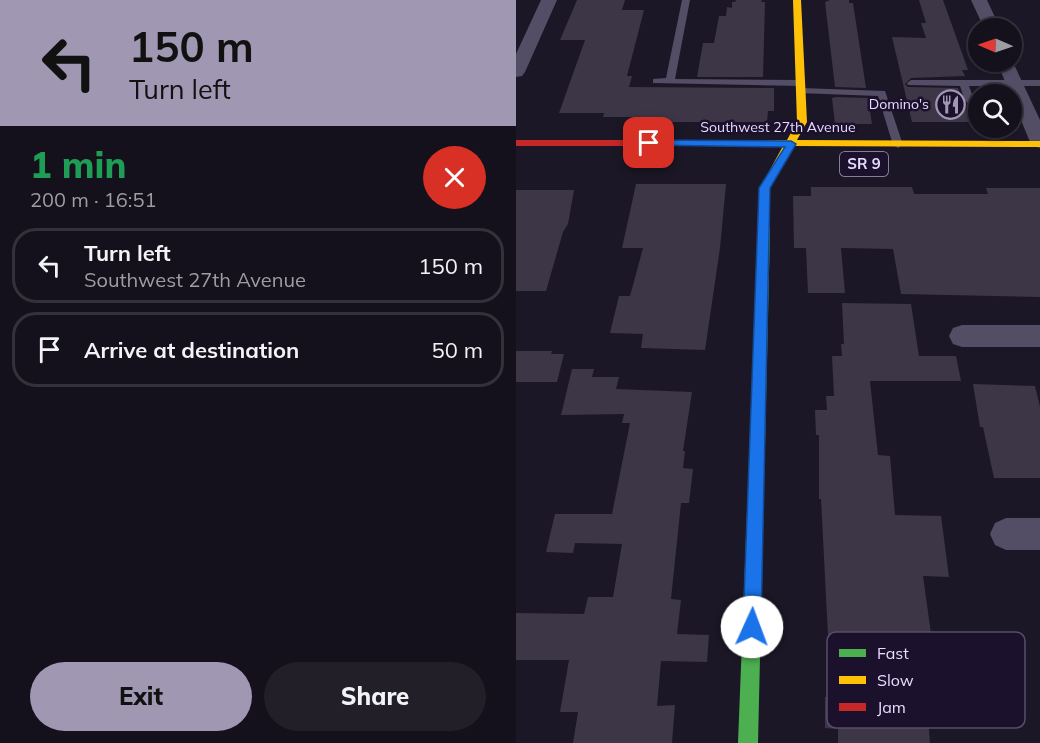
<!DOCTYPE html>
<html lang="en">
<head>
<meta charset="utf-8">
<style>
	:root { --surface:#15111c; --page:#221f29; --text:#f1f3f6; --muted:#9d9da3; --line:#34313b; --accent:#a097b3 }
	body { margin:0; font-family:Mulish,sans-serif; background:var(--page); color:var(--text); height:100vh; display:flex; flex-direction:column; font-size:22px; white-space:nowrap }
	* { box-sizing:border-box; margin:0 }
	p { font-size:20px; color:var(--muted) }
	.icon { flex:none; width:33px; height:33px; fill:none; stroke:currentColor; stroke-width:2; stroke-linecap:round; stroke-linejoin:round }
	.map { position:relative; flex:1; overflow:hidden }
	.drawer { display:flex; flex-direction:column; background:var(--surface); width:516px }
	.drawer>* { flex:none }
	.banner { background:#a097b3; color:#111; overflow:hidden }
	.needle { width:39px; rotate:272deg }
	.buttons { position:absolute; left:452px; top:18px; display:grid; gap:12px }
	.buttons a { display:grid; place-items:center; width:54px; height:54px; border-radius:50%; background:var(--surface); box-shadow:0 2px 4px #0004,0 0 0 2px var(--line); font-size:30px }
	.pin { position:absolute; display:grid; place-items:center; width:51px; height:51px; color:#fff; margin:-26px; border-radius:12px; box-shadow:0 3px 9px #0006 }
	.me { position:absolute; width:66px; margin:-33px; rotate:2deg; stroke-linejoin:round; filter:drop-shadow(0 0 4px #0008) }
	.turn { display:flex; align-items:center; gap:21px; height:126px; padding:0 30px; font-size:27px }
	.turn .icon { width:78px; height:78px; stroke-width:2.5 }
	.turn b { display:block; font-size:42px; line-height:51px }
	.round { display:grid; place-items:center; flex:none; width:63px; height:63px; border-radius:32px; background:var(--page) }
	.headline { display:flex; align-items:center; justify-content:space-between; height:102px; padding:0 30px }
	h1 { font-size:36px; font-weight:800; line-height:45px; color:#1e9e55 }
	.primary-button { display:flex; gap:12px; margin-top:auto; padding:12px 30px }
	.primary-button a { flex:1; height:69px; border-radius:36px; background:var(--accent); color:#111; font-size:24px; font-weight:800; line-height:69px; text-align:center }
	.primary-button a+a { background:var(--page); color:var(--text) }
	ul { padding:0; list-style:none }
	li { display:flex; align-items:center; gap:18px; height:75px; margin:0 12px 9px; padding:0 18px; border:3px solid var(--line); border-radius:24px }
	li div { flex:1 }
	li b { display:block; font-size:22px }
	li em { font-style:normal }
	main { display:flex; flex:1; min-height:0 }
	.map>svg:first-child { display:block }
</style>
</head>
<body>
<main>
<section class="drawer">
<div class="banner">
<div class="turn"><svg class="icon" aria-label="left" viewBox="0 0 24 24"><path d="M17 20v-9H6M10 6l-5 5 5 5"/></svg><div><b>150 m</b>Turn left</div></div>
</div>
<div class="headline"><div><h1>1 min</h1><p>200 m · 16:51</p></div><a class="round" style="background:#d93025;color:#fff"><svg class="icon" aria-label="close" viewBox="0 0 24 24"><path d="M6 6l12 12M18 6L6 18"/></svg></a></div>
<ul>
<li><svg class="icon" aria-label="left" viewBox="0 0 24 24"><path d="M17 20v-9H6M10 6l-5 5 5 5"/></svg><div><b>Turn left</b><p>Southwest 27th Avenue</p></div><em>150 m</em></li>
<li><svg class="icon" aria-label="arrive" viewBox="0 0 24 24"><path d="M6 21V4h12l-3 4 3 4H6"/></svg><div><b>Arrive at destination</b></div><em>50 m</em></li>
</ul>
<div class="primary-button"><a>Exit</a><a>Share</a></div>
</section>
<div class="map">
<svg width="524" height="743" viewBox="0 0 524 743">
	<rect width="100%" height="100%" fill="#1c1726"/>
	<path fill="#3c3647" d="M61,0h48l-3,10h22l-17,66h5l-3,11 145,1v23h-6l-1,11h-129l1,-5h-36l1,-4h-45l26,-73h-25z
		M220,0h26l-1,2h4l-2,75h-66l6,-34h11l5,-27h7l1,-9 5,1v-6h3z
		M314,0h19v3h4l13,85 -31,-1 -10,-85z
		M403,0h24l25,70h-6l3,6 -54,2 -6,6 3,3 50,1 12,34h-58l-20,-85 34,1 -5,-15h5z
		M320,97l32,1 4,26h-37l-3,-26z
		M120,184h90l-6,64 -15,102 -64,-2 2,-14 -33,-1 9,-37h11l13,-48h-21z
		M295,187h101l2,7h74l-2,-6h54v109l-139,-3 -8,-45 -52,-1 4,45h-37l-2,-45h-12l-1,-52h18z
		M0,190h58l-6,34 -5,8 -17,59h-30z
		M326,303l69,1 8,52h37l5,25h-91l8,74 12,1 5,59 46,1 8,61 -26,-1 11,79h-11l7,88h-92v-14l-13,-1v-31l10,1v-43h-6l-8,-156h-2v-64h-3l-1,-25h12l-1,-14h8l-2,-40h10l-1,-12h3z
		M0,351h36l-1,3h13l-7,28h-41z
		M56,369h22l-2,8h27l-3,12 76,3 -9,59h2l-2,17 10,1 -4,34h-8l-10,96 10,1 -4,34 32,1 -2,27 -46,-1 -4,45 18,-1 -3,38h-99l5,-31h-18l9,-52h-53v-47l68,1 4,-17h25l9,-53 -47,-1 -2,10 -27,-1 9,-38h57l18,-91h-8l2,-9 -63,1z
		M457,384l62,2 5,21v71h-46l-11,-51h-3z"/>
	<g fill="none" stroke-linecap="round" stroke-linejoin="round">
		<path fill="#534d66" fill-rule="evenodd" d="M166,0h8l-15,79 126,1 4,3 -4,3 -148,-3v-4l13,-1z
			M395,80h129v6h-71l5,14h4v6c-14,0 -14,-9 -18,-20l-52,-1 -1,-2z
			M285,88l84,3 18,54 -5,3 -5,-3 -15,-49 -80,-3 -2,-2z"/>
		<path fill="#534d66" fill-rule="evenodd" d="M25,0h16l-32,72 -3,4 -6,1v-23z
			M455,0h16l13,28h-16z
			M495,58l29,62v28l-7,-2 -3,-4 -33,-80h14z
			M446,325h78v22h-78l-9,-3 -4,-8 4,-8z
			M490,518h34v32h-34l-11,-5 -5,-11 5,-11z"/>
		<path fill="#4caf50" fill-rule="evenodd" d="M248,227l6,4 -12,512h-20l20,-512z"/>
		<path fill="#ffc107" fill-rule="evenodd" d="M277,0h8l6,122 -10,18 243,1v6l-247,-1 -23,42v43l-6,4 -4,-1v-46l23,-42h-64l-5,-3 5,-3h68l10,-18z"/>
		<path fill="#c62828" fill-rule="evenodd" d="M0,140h203l5,3 -5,3h-203z"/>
	</g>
	<path fill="#1a73e8" stroke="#114b97" stroke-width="1.5" d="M133,140l142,1 5,3 -26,44 -9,439 -3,7 -6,2 -6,-2 -3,-7 16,-439 26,-41 -139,-2v-4z"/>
	<defs>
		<symbol id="restaurant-ring" viewBox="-11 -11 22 22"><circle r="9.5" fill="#1b112c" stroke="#a097b3" stroke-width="1.5"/><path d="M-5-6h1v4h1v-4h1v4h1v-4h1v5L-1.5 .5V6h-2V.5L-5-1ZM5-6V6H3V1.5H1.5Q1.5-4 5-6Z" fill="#a097b3"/></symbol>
	</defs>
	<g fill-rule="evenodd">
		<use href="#restaurant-ring" x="418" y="88" width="33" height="33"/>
	</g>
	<g text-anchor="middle" stroke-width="5" stroke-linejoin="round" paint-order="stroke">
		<g font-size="14" fill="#e7dcff" stroke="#1b112c" text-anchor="end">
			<text x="413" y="109">Domino's</text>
		</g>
		<g font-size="14" fill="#e7dcff" stroke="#1b112c">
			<text x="262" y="132">Southwest 27th Avenue</text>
		</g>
		<rect fill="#1b112c" stroke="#aa9fc0" stroke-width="1.5" x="324" y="152" width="48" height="24" rx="4.5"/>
		<g font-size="15" font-weight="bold" fill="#e7dcff">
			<text x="348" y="169">SR 9</text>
		</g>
	</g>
	<rect x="311" y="632" width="198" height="96" rx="9" fill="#1b112c" stroke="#584e6b" stroke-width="1.5"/>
	<rect x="323" y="649" width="27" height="8" fill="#4caf50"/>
	<rect x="323" y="676" width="27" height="8" fill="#ffc107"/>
	<rect x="323" y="703" width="27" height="8" fill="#c62828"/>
	<g font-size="16" fill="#e7dcff">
		<text x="361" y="659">Fast</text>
		<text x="361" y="686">Slow</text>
		<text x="361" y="713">Jam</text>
	</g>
</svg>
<div class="buttons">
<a><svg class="needle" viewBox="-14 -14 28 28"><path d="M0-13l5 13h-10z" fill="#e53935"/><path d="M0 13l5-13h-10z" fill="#9d9da3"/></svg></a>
<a><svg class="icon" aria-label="search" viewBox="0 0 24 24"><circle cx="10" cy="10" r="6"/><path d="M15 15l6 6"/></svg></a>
</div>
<div class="pin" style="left:133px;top:143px;background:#d93025"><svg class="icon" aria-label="arrive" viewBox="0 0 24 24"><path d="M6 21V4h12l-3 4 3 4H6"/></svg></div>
<svg class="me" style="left:236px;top:627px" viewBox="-20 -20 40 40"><circle r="19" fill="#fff"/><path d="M0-13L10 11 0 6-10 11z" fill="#1a73e8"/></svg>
</div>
</main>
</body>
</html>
